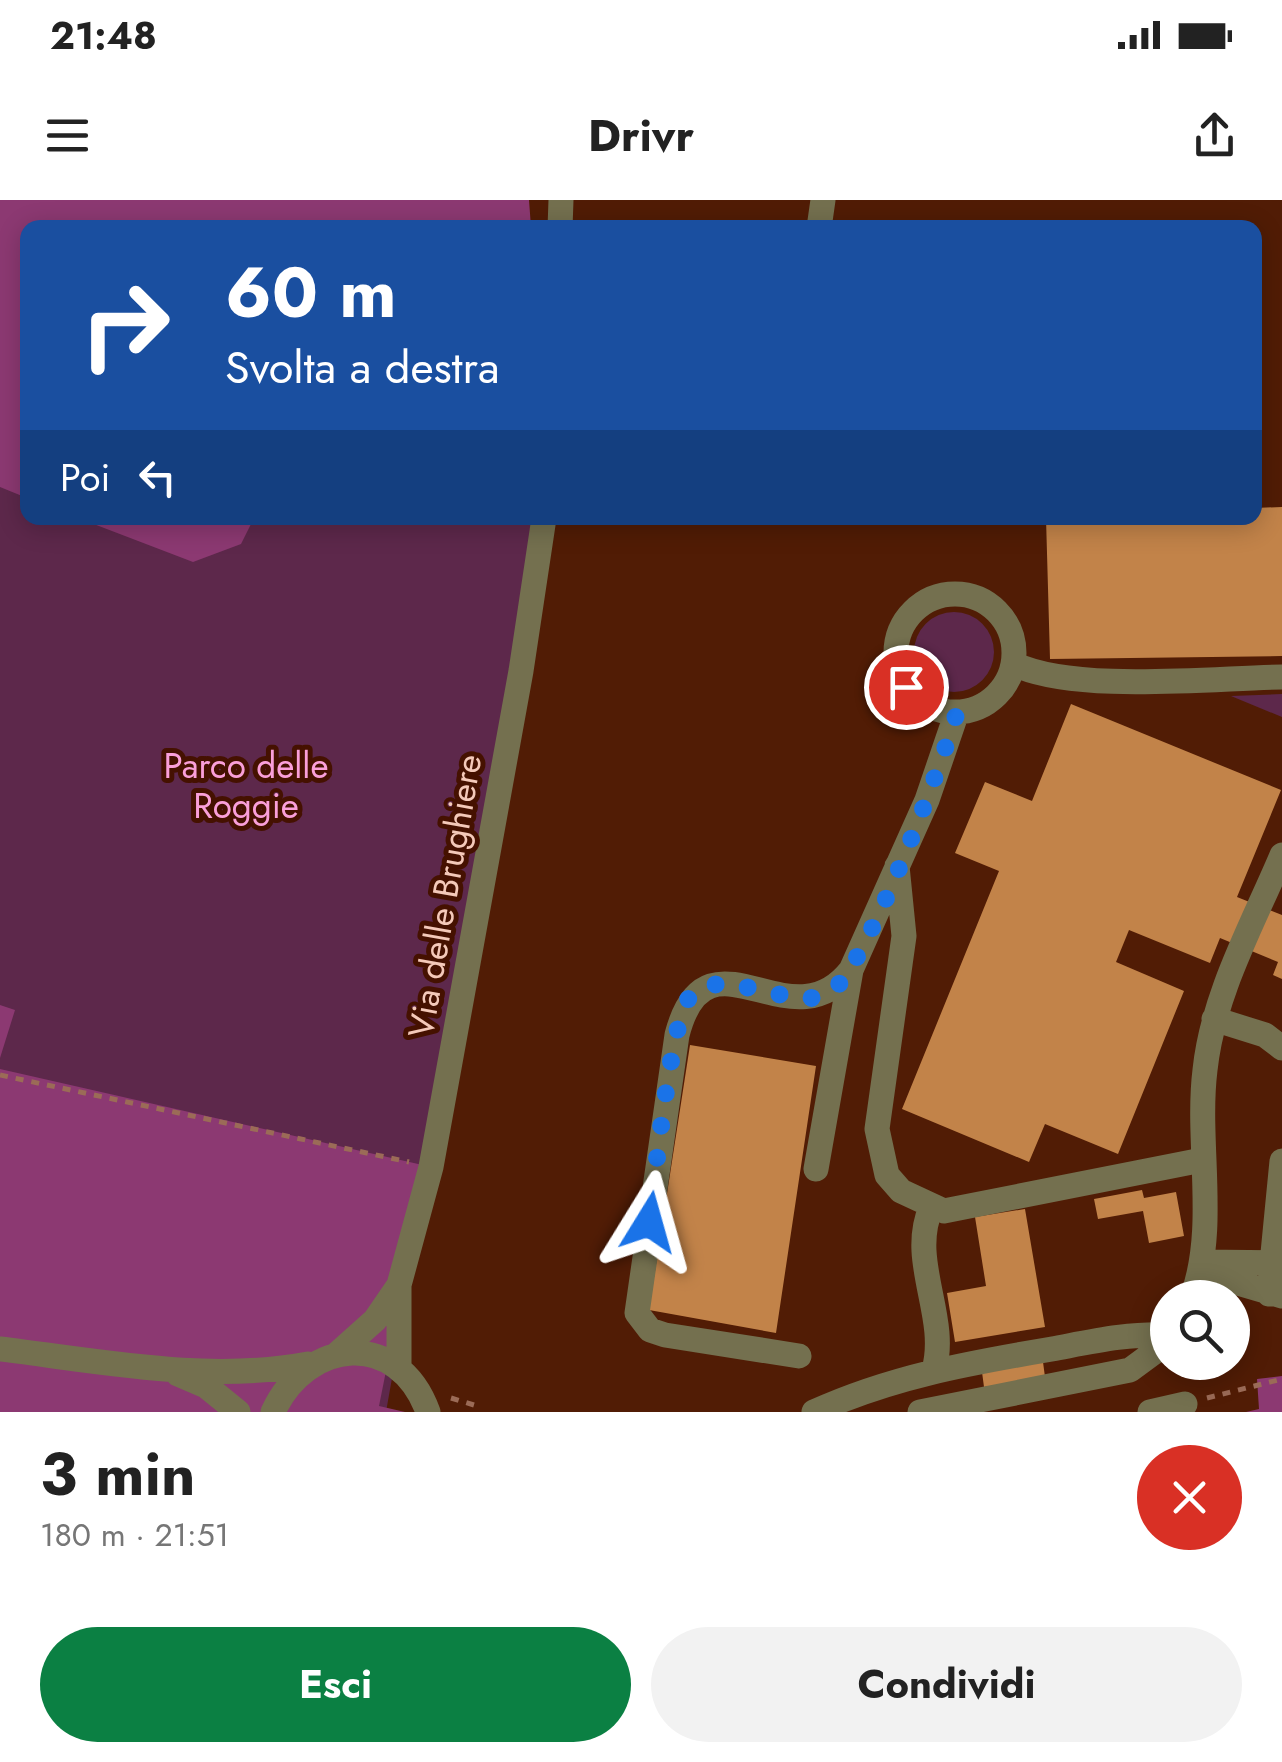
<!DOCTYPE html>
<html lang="it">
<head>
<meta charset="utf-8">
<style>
	:root { --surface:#fff; --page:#f2f2f2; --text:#222; --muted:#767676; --accent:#0b8043 }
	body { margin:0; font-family:Jost,sans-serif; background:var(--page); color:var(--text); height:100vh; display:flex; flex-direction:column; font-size:38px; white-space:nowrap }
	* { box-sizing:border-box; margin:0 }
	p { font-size:32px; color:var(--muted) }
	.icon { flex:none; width:55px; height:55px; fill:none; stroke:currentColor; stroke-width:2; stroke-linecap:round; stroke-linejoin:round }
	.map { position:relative; height:1212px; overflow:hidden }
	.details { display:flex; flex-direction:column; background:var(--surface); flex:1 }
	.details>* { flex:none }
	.top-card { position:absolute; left:20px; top:20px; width:1242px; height:305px; border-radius:20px; box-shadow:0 5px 25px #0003; background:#1a4fa0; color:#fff; overflow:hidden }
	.buttons { position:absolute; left:1150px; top:1080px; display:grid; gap:20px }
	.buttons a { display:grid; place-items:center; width:100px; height:100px; border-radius:50%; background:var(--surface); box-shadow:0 5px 25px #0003; font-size:50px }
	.pin { position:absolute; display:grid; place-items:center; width:85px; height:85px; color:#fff; margin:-42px; border:5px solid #fff; border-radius:50%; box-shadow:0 2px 10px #0007 }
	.me { position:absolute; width:110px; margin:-55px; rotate:8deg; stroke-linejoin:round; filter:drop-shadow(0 0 8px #0008) }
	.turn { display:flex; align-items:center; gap:35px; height:210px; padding:0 40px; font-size:45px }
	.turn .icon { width:130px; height:130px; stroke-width:2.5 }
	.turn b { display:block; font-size:70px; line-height:85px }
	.then { display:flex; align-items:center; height:95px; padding:0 40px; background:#0003; gap:20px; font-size:38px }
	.round { display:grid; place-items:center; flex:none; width:105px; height:105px; border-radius:52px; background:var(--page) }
	.head { display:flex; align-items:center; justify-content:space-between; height:170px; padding:0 40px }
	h1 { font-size:60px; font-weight:700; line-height:75px }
	.action { display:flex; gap:20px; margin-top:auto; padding:20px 40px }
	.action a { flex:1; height:115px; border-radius:60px; background:var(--accent); color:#fff; font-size:40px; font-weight:700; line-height:115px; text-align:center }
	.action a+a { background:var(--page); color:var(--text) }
	.status { display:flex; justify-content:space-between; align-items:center; height:70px; padding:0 50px; background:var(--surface); direction:ltr }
	.status svg { height:28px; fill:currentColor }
	header { display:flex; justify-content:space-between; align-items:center; height:130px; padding:0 40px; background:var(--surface); font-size:45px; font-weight:700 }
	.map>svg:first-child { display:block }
</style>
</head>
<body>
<div class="status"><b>21:48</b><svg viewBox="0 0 49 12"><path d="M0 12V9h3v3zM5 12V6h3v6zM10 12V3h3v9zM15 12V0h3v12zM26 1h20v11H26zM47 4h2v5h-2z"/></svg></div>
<header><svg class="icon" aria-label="menu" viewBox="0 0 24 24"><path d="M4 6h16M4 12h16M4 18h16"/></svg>Drivr<svg class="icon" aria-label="share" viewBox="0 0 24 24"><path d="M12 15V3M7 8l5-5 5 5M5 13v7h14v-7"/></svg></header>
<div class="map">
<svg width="1282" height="1212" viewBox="0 0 1282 1212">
	<rect width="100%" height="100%" fill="#511c05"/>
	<path fill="#5d284b" d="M0,263l27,9 1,46h517l-159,894h-386z
		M914 452a40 40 0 1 1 80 0a40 40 0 1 1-80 0Z
		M1282,494v23l-51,-21z"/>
	<path fill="#8c3972" d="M0,0h529l2,27 -503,1 -1,270 -27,-11z
		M78,318h176l-13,26 -48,18z
		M0,805l15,5 -15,48z
		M0,869l427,97 -48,240 26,6h-405z
		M1282,1176v36h-36l13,-3 -2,-30z"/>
	<path fill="#c28349" d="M1282,307v149l-232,3 -4,-141h209v-10z
		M1071,504l210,86 -44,107 45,18v64l-9,-4 5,-13 -58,-24 -10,25 -81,-33 -13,32 68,29 -66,163 -73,-30 -16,38 -127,-53 97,-238 -44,-18 30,-71 47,19z
		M690,845l126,21 -40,267 -127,-23z
		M1142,990l2,8 32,-6 8,44 -35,7 -6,-32 -45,8 -4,-20z
		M1025,1009l20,118 -90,15 -8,-49 39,-7 -11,-69z
		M1043,1162l2,15 -61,10 -2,-15z"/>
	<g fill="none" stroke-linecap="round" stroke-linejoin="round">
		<path stroke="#9b6b57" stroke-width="5" stroke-dasharray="8 8" stroke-linecap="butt" d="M0,875l409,87
			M451,1198l23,7v7
			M1207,1198l75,-19"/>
		<path stroke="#74704f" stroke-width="25" d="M560,28l1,-28
			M819,28l4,-28
			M896 453a59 59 0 1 1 118 0a59 59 0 1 1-118 0Z
			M1014,464c60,29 198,14 268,13
			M897,666l7,70 -27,193 10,46 14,16 43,20 258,-51
			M1214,819l51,16 17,13
			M816,969l35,-199
			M931,1008c-23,53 18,108 3,162
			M1202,1062l29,19 51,15
			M1202,1062l80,1
			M1269,1094l13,-133
			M1192,1098c26,-71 4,-155 13,-228 8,-76 48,-146 77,-215
			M0,1149c100,12 208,34 308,15
			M337,1154l38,-34 24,-35
			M799,1156l-134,-21 -15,-5 -13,-17 40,-278c30,-116 113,13 174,-65l76,-170 30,-88
			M399,1168v-83l32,-118 90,-496 23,-153
			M178,1174l28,12 32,26
			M273,1212c34,-74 125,-83 155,0
			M814,1212c77,-35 155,-49 238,-63 38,-7 77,-16 116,-14
			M920,1212l210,-42 38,-28
			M1150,1212l35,-8"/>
	</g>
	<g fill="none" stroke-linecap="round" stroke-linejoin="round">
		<path stroke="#1a73e8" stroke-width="18" stroke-dasharray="0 32.4" d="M649,1022c6,-41 21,-198 40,-224 27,-37 102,14 139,-4 37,-20 115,-234 129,-282l-37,-12 -14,-13"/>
	</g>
	<g text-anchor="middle" stroke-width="10" stroke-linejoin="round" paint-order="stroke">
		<g font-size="35" fill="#fa9fd9" stroke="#451100">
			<text x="246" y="578">Parco delle<tspan x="246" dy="40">Roggie</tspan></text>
		</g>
		<g font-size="35" fill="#f4c9b9" stroke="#451100">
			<text transform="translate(445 696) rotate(-80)" y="12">Via delle Brughiere</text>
		</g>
	</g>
</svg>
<div class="buttons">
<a><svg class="icon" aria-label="search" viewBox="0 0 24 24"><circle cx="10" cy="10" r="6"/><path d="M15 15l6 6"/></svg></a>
</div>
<div class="pin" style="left:906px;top:487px;background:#d93025"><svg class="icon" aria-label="arrive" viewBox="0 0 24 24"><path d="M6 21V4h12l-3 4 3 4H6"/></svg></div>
<svg class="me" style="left:649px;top:1022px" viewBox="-20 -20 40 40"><path d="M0-17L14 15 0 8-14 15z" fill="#1a73e8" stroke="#fff" stroke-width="4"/></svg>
<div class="top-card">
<div class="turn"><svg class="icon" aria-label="right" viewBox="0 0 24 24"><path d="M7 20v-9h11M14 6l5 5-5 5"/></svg><div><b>60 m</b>Svolta a destra</div></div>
<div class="then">Poi<svg class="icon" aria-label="left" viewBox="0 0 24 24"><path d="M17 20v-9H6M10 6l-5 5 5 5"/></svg></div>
</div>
</div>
<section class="details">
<div class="head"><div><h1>3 min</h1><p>180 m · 21:51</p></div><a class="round" style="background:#d93025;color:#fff"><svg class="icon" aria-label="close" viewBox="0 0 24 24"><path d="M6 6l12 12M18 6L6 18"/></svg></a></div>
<div class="action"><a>Esci</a><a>Condividi</a></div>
</section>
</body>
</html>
